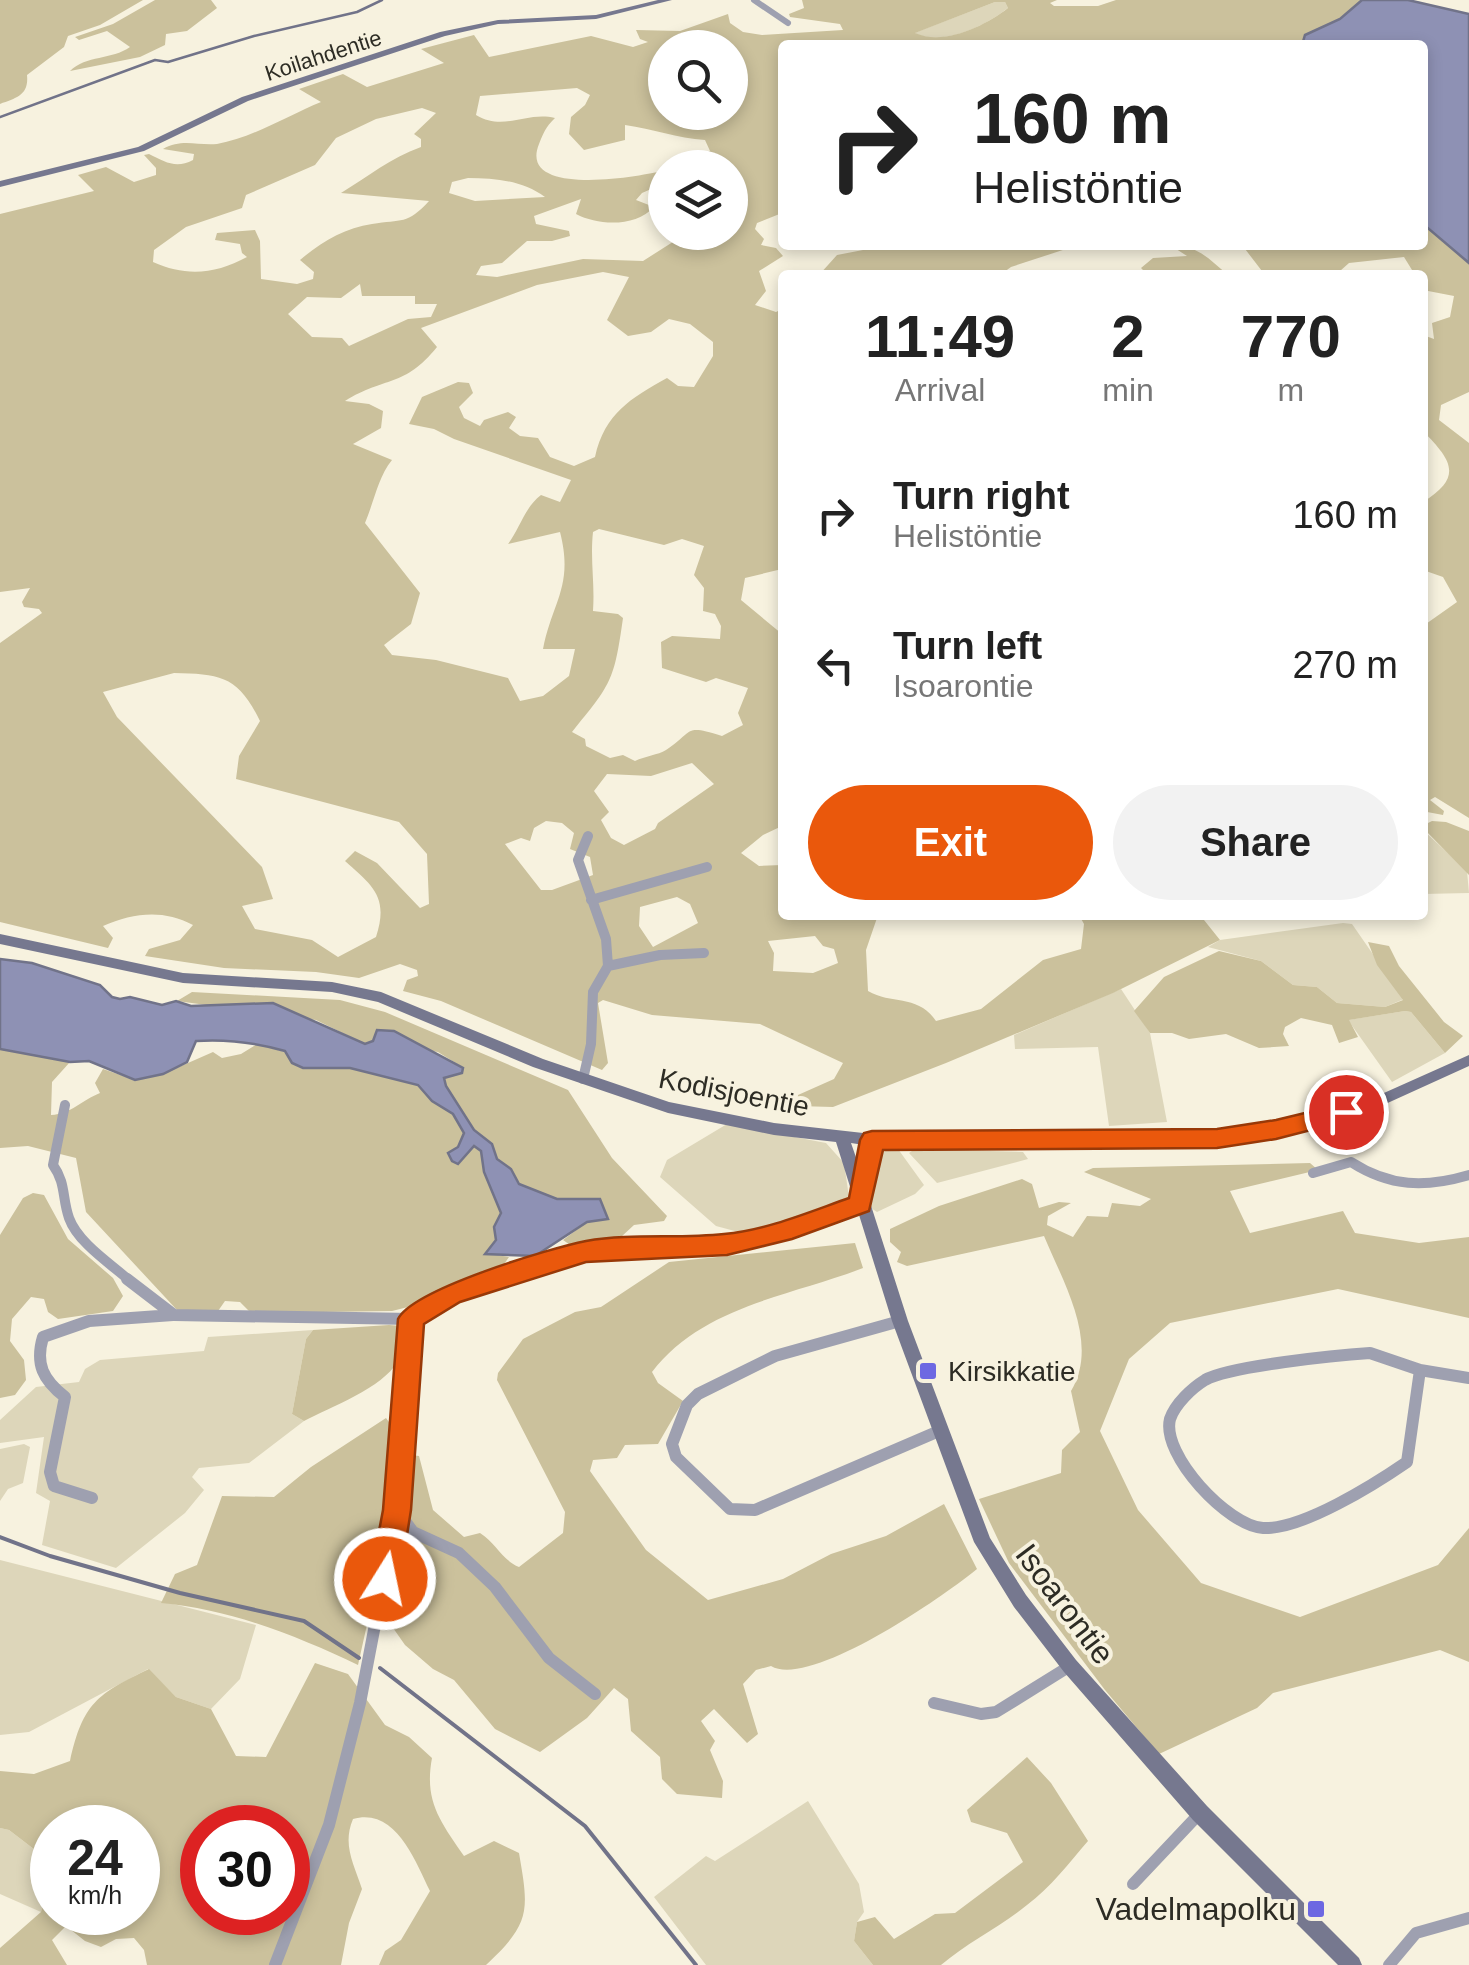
<!DOCTYPE html>
<html lang="en">
<head>
<meta charset="utf-8">
<style>
	:root { --surface:#fff; --page:#f2f2f2; --text:#222; --muted:#767676; --accent:#ea580c }
	body { margin:0; font-family:Helvetica,sans-serif; background:var(--page); color:var(--text); height:100vh; display:flex; flex-direction:column; font-size:38px; white-space:nowrap }
	* { box-sizing:border-box; margin:0 }
	p { font-size:32px; color:var(--muted) }
	.icon { flex:none; width:55px; height:55px; fill:none; stroke:currentColor; stroke-width:2; stroke-linecap:round; stroke-linejoin:round }
	.map { position:relative; flex:1; overflow:hidden }
	.sheet { position:absolute; left:778px; top:270px; width:650px; height:650px; display:flex; flex-direction:column; background:var(--surface); border-radius:10px; box-shadow:0 5px 15px #0003 }
	.sheet>* { flex:none }
	.guide { position:absolute; left:778px; top:40px; width:650px; height:210px; border-radius:10px; box-shadow:0 5px 15px #0003; background:#fff; color:var(--text); overflow:hidden }
	.buttons { position:absolute; left:648px; top:30px; display:grid; gap:20px }
	.buttons a { display:grid; place-items:center; width:100px; height:100px; border-radius:50%; background:var(--surface); box-shadow:0 5px 15px #0003; font-size:50px }
	.speed { position:absolute; left:30px; top:1805px; display:flex; gap:20px; font-size:50px; font-weight:700; text-align:center }
	.speed>* { display:grid; place-content:center; width:130px; height:130px; border-radius:50%; background:var(--surface); box-shadow:0 5px 15px #0003; line-height:1 }
	.speed small { font-size:25px; font-weight:400 }
	.speed .limit { border:15px solid #d22; background:#fff; color:#111 }
	.pin { position:absolute; display:grid; place-items:center; width:85px; height:85px; color:#fff; margin:-42px; border:5px solid #fff; border-radius:50%; box-shadow:0 2px 10px #0007 }
	.me { position:absolute; width:110px; margin:-55px; rotate:10deg; stroke-linejoin:round; filter:drop-shadow(0 0 8px #0008) }
	.turn { display:flex; align-items:center; gap:35px; height:210px; padding:0 30px; font-size:45px }
	.turn .icon { width:130px; height:130px; stroke-width:2.5 }
	.turn b { display:block; font-size:70px; line-height:85px }
	.eta { display:flex; justify-content:space-evenly; align-items:center; height:170px; text-align:center }
	.eta b { font-size:60px; font-weight:600; line-height:70px }
	.action { display:flex; gap:20px; margin-top:auto; padding:20px 30px }
	.action a { flex:1; height:115px; border-radius:60px; background:var(--accent); color:#fff; font-size:40px; font-weight:600; line-height:115px; text-align:center }
	.action a+a { background:var(--page); color:var(--text) }
	ul { padding:0; list-style:none }
	li { display:flex; align-items:center; gap:30px; height:150px; padding:0 30px }
	li div { flex:1 }
	li b { display:block; font-size:38px }
	li em { font-style:normal }
	.map>svg:first-child { display:block }
</style>
</head>
<body>
<div class="map">
<svg width="1469" height="1965" viewBox="0 0 1469 1965">
	<rect width="100%" height="100%" fill="#f7f2df"/>
	<path fill="#ddd6ba" d="M995,2h10l3,6c-23,18 -65,39 -94,25z
		M1422,829l45,42 2,22 -46,1z
		M1343,923l9,1 52,75 -19,8 -48,-4 -20,-16 -24,-2 -32,-24 -53,-14 12,-7z
		M1121,989l29,44 17,89 -58,4 -11,-79 -83,2 -1,-14z
		M1405,1011l6,1 34,41 -53,29 -44,-62z
		M727,1124l99,19 18,20 5,34 -16,13 -87,24 -30,-8 -56,-49 7,-17z
		M889,1149h9l26,36 -9,9 -38,18 -6,-4 -2,-15 11,-39z
		M915,1149l108,3 5,7 -91,24 -28,-30z
		M313,1330l-7,9 -14,75 12,7 -55,42 -50,5 -7,9 12,13 -19,23 -69,55 -74,-23 8,-44 -14,-8 8,-56 -44,6v-23l36,-33 43,-5 6,-13 15,-9 104,-9 4,-14z
		M24,1444l6,3 -7,36 -15,6 -8,12v-52z
		M0,1560l256,65 -16,54 -29,30 -35,-12 -28,-28 -119,63 -29,3z
		M808,1801l51,83 5,28 -7,10 -3,19 19,24h-167l-52,-68 52,-41 9,5z
		M0,1828l9,2 43,33 -11,49 -41,-18z"/>
	<path fill="#cbc19c" fill-rule="evenodd" d="M0,0h143l-43,25 -32,11 -4,11 -37,28c2,20 -10,23 -27,29z
		M155,0h56l6,8 -30,23 -21,3 -1,11 -25,12 -70,14c16,-16 42,-11 60,-24l-23,-16 -28,9 -4,-3 38,-13z
		M802,0h255l-7,3 4,3h44l18,-6h246l-22,19 -35,16 -3,10h-520v168l-25,10 -2,6 9,10 -3,6 15,3 7,8 -24,15 7,20 -11,14 21,7 6,-3v260l-37,9 -4,22 41,34v192l-19,9 -22,18 18,13 23,-1v50h96l-12,35 2,41c24,14 50,3 68,30l45,-12 62,-49 38,-11 3,-25 -5,-9h121l20,25 -107,53 -167,70 -113,44 -36,-1 1,-11 36,-16 9,-16 -83,-39 -108,-9 -49,-15 -5,3 10,60 -6,7 -161,-69 -38,-10 4,-11 11,-4 -1,-6 -17,-6 -41,14 -43,-6 -92,-4 -79,-12 4,-7 31,-9 13,-15c-30,-16 -60,-12 -90,1l10,12 -5,10 -108,-26v-279l42,-30 -3,-4 -15,-2 -2,-5 8,-14 -30,4v-378l94,-23 -16,-16 28,-8 28,15 22,-7v-7l-12,-13 5,-1c16,8 27,15 44,6l1,-6 -31,-5c19,-11 35,-3 54,-5 35,-6 72,-29 104,-42l-22,-13 44,-15 24,13 77,-24 -23,-14 53,-14 15,22 102,-21 42,11 15,-5 -8,-3 -4,-9 44,1 48,-17 2,9 13,9 19,3 81,-5 -3,-6 -50,-7 -1,-3 15,-6zM995,2h10l3,6c-23,18 -64,38 -93,25zM665,48h65v64h-65zM577,88l13,7 -5,10 -14,12 -2,17 15,16 41,-10v-15c28,4 52,13 80,15l5,11 -39,16 59,1v18l12,8 -12,6v32l-43,1 -44,28 -60,-2 -86,18 -21,-2 5,-9 21,-3 25,-22h25l18,-5 -1,-5 -33,-7 -2,-8 47,-17 -5,15c23,12 60,13 78,-7l-18,-7 6,-7 23,-10v-13c-24,7 -148,28 -126,-26 5,-12 6,-16 16,-26 -29,-7 -51,14 -79,-3l4,-19zM422,108l14,5 -22,21 7,5v8c-31,11 -52,29 -80,46l88,8c-22,24 -27,18 -57,23 -27,4 -51,18 -72,36l14,12 -1,7 -16,5 -36,-5 -1,-38 -5,-11 -38,3 -2,7 25,4 2,9 5,4c-31,17 -61,20 -94,5l1,-12 32,-23 56,-19 4,-13 69,-30 21,-27 40,-19zM468,178c28,0 55,3 77,19l-70,4 -26,-8 3,-11zM603,272l26,5 -22,43 21,16 23,-4 18,-13 21,5 23,18v14l-19,31 -16,-1 -11,-8c-37,21 -62,35 -72,79l-21,9 -24,-9 -12,-19 -18,-2 -11,-8 7,-11 -8,-5 -24,8 -4,6 -16,-8 -5,-11 14,-14 -4,-10 -11,-1 -36,15 -13,27 25,5 20,10 117,41 -11,22 -19,-7c-16,12 -21,33 -33,49l52,-12c14,54 -8,70 -17,117h32l-6,27 -26,20 -23,5 -12,-23 -72,-18 -44,-5 -8,-10 27,-21 9,-31 -55,-70c9,-21 13,-46 27,-63l-39,-16 28,-16 2,-17 -14,-7 -24,-3c40,-25 59,-13 92,-54l-16,-19 116,-43zM360,284l2,12h53v8h22l-6,13 -23,2 -59,27 -7,-8 -30,-1 -24,-23 19,-17 34,1zM599,529l65,16 18,-6 22,7 -10,29 10,13 -1,23 12,3 6,12 -1,13 -48,-3 -11,6 1,26 44,14 10,-4 32,10 -10,25 5,12 -21,11c-39,-12 -27,-5 -56,14 -8,5 -21,6 -31,11l-12,-6 -13,3 -24,-12 -1,-7 -13,-7c39,-48 42,-50 51,-114l-5,-4 -25,-3c2,-28 -3,-51 0,-79zM174,673c47,1 64,3 86,48l-21,35 -3,23 163,43 28,32 2,50 -9,4 -43,-45 -22,-12 -10,10c28,25 44,36 31,76l-38,20 -26,-17 -57,-11 -13,-23 31,-7 -11,-32 -145,-150 -14,-25zM692,763l22,21 -56,39 -3,6 -31,16 -13,-7 -10,-18 8,-8 -15,-21 13,-17 44,2zM546,821l16,2 12,10 -4,16 20,8 3,18 -41,15h-11l-36,-46 16,-6 9,3 4,-13zM677,897l13,7 8,19 -45,24 -14,-21 1,-19zM815,936l8,10 11,3 4,14 -25,10 -40,-2 1,-18 -6,-12z
		M1423,224l46,39v129l-28,13 -2,15 30,23v375l-34,-21 -5,3 14,11 -1,4 -21,-4 1,-185 34,-24 -14,-25 -20,-7v-68c42,-26 27,-43 0,-71v-96l11,4 -2,-16 18,-6 4,-21 -31,-6 -1,-15h-37l1,-4 26,-1 -8,-13 -55,6 -9,8 3,4h-78l-23,-30h180z
		M865,245h213l-67,22 -11,8h-181l18,-20 26,-5z
		M1170,245c27,0 38,13 58,30l-59,-4 -21,4 -7,-7 12,-10 34,-2z
		M1432,821l14,1 23,9v44l-45,-46v-4z
		M1368,942l21,4 10,20 45,56 19,14 -18,17 -34,-41 -6,-1 -56,9 9,17 -19,6 -7,-18 -31,-7 -16,9 -2,7 6,12 -30,2 -33,-14 -37,5 -17,-6h-22l-16,-22 30,-34 55,-26 42,10 32,24 24,2 20,16 48,4 18,-7 -26,-35z
		M192,992l148,8 45,12 183,78 44,68 55,58 -3,5 -30,4 -13,12 -45,12 -13,-9 24,-18 -30,-23 -38,-15 -8,-15 -14,-9 -5,-16 -18,-13 -28,-45 -2,-8 18,-5v-6l-24,-15 -65,-10 -8,2 -49,-24 -139,-19z
		M257,1044l28,8 7,11 58,5 68,17 14,16 21,13 11,19 -6,14 1,17 15,-18 8,5 2,22 17,40 -7,14 3,12 -11,14 23,4 -7,10 -82,37 -28,7 -141,2 -11,-11 -15,-1 -7,10 -41,-1 -91,-98 -10,-54 -48,-12 -28,2v-99l70,13 -18,20 -1,33c20,-1 31,-15 49,-22l-5,-10 8,-14 32,11 28,-6 50,-22 9,6 19,-4z
		M1310,1163l8,7 -88,21 20,42 93,-22 12,22 64,10 50,-6v81l-131,-29 -168,34 -41,36 -29,72 38,79 63,73 99,34 138,-52 31,-37v134l-29,-12 -167,43 -16,15 -98,46 -54,-64 -96,-127 -30,-64 82,-26 1,-23 18,-18 -9,-41c29,-48 -8,-109 -27,-155l-137,30 -10,-4 4,-10 -11,-10v-13l49,-23 83,-27 10,5 7,24 20,-6 12,1 -23,13 -1,9 26,12 14,-21 21,1 4,-14 28,3 11,-7 -67,-27 9,-4z
		M33,1193l11,2 24,44 45,39 10,18 -10,15 -55,8 -10,-7 -4,-13 -13,-2 -19,22 -2,22 14,19 2,20 -11,15 -15,3v-163l23,-37z
		M855,1243l8,25c-72,28 -161,38 -211,104l6,11 25,18 -25,43 -33,1 -8,13 -24,2 -3,11 56,79 62,50 75,-21 48,-25 55,-18 58,-32 33,65c-34,28 -167,120 -206,97l-15,4 -13,14 15,50 -11,9 -33,-34 -13,12 14,20 -5,9 13,31 -1,17 -45,-4 -15,-15 -2,-22 -29,-26 -3,-32 -14,-11 -27,30 -47,34 -45,-23 -41,-49 -21,-11 -28,-24 -14,-20 -21,-14 -12,54c-61,-29 -128,-56 -197,-62l14,-29 22,-9 25,-69 52,1 37,-30 75,-49 11,15v20l22,3 14,54 31,27 16,-4c16,10 22,27 39,34l44,-34 2,-21 -68,-132 1,-7 25,-34 52,-27 26,-5 68,-45z
		M389,1325l12,1 4,5c-3,9 -3,23 -8,31 -13,25 -68,46 -93,59l-12,-7 14,-75 7,-9z
		M315,1663l33,11 37,51 24,12 23,21c-8,43 8,63 32,98l30,-15 25,12c10,58 12,70 -33,112h-107l6,-14 16,-11 29,-49c-15,-30 -34,-84 -77,-72 -11,26 1,45 9,70l-13,34 -8,42h-194l-3,-15 -10,-12 -18,1 -15,8 -16,-6 -19,-15 -14,14 15,25h-67v-17l41,-36 11,-49 -43,-33 -9,-2v-57l34,3 36,-13c13,-58 27,-67 79,-92l27,28 35,12 25,47 30,1zM52,1828h86v84h-86zM202,1828h86v84h-86z
		M1027,1757l24,26 37,58c-19,22 -37,46 -61,64 -27,22 -59,37 -86,60h-68l-19,-24 3,-19 18,-5 19,22 41,-25 20,-1 68,-51 -16,-29 -36,-11 -4,-12z"/>
	<path fill="#8e91b4" stroke="#717389" stroke-width="2.5" d="M1362,0h46l61,14v249l-46,-39 -1,-179h-120l3,-10 35,-16z
		M0,959l32,4 68,22 12,12 8,2 10,-2 32,8 14,-4 15,5 82,-3 92,41 8,-3 4,-11 17,1 69,37 -1,5 -18,5 2,8 28,44 18,14 5,15 14,10 8,15 38,15h43l8,20 -21,3 -52,34 -50,-2 11,-14 -2,-13 7,-14 -17,-41 -3,-21 -7,-5 -16,18 -6,-3 -4,-8 10,-6 6,-14 -11,-19 -21,-13 -14,-16 -68,-17h-47l-11,-5 -7,-12c-28,-8 -60,-12 -89,-10l-9,21 -24,12 -28,6 -46,-19 -19,1 -70,-13z"/>
	<g fill="none" stroke-linecap="round" stroke-linejoin="round">
		<path stroke="#717389" stroke-width="2.5" d="M0,117l155,-57 13,2 86,-26 103,-24 25,-12"/>
		<path stroke="#717389" stroke-width="4" d="M0,1537l50,19 130,37 124,28 55,37
			M380,1668l205,158 111,139"/>
		<path stroke="#9ea0b0" stroke-width="6" d="M754,0l34,23"/>
		<path stroke="#9ea0b0" stroke-width="10" d="M591,900l116,-33
			M608,966l52,-11 44,-2
			M583,1079l8,-35 2,-52 15,-26 -2,-27 -28,-79 10,-24
			M65,1105l-12,60c13,18 9,33 16,53 9,25 42,46 61,63
			M1313,1173l38,-11c39,25 74,26 118,13
			M490,1281l97,-29 140,-7 65,-16 68,-25"/>
		<path stroke="#9ea0b0" stroke-width="12" d="M127,1279l47,36 238,4
			M900,1321l-125,35 -77,38 -11,11 -15,39 4,13 54,52 25,1 184,-79
			M1370,1353l50,17 -13,92c-32,22 -105,68 -144,66 -35,-2 -102,-73 -93,-109 5,-15 22,-31 35,-39 24,-14 134,-25 165,-27z
			M1420,1370l49,8
			M92,1498l-38,-12 -4,-14 15,-75c-22,-17 -30,-33 -22,-60l46,-16 84,-6
			M397,1510l16,22 46,21 36,34 54,71 46,36
			M934,1703l47,11 15,-2 74,-46
			M1133,1884l67,-71
			M275,1965l54,-140 31,-122 37,-193 15,-191 40,-26 46,-14
			M1389,1965l27,-32 53,-15"/>
		<path fill="#76788f" fill-rule="evenodd" d="M658,0h14l-76,19 -98,5 -53,12 -197,65 -104,50 -144,36v-6l138,-34 104,-50 198,-65 58,-12 98,-5z
			M0,934l183,39 149,9 49,10 162,67 126,43 105,21 98,11 345,-1 103,-19 46,-13 103,-46v11l-99,45 -50,15 -103,19 -339,1 -11,47 41,128 82,217 36,57 50,65 131,146 152,152 3,7h-24l-145,-145 -129,-148 -50,-65 -40,-65 -82,-221 -37,-119 -4,-5 1,-4 -16,-51 -62,-7 -106,-22 -135,-46 -155,-65 -46,-10 -149,-9 -183,-39zM851,1143l13,2 -5,21z"/>
	</g>
	<path fill="#ea580c" stroke="#983908" stroke-width="2.5" d="M1346,1103l8,3 4,6 -4,7 -78,20 -59,9 -334,2 -14,61 -77,28 -65,16 -141,7 -126,40 -36,22 -13,186 -11,69 -5,10 -10,4 -10,-4 -5,-10 13,-69 15,-191c15,-30 153,-71 188,-78 45,-8 93,-2 138,-7 43,-4 85,-22 125,-36l11,-58 4,-7 8,-2 345,-2 59,-9z"/>
	<g fill="#6d68e2" stroke="#f7f2df" stroke-width="4">
		<rect x="918" y="1361" width="20" height="20" rx="5"/>
		<rect x="1306" y="1899" width="20" height="20" rx="5"/>
	</g>
	<g text-anchor="middle" stroke-width="8" stroke-linejoin="round" paint-order="stroke">
		<g font-size="22" fill="#2d2c24" stroke="#f7f2df">
			<text transform="translate(323 55) rotate(-18)" y="8">Koilahdentie</text>
		</g>
		<g font-size="28" fill="#2d2c24" stroke="#f7f2df">
			<text transform="translate(734 1092) rotate(11)" y="10">Kodisjoentie</text>
		</g>
		<g font-size="28" fill="#2d2c24" stroke="#f7f2df" text-anchor="start">
			<text x="948" y="1381">Kirsikkatie</text>
		</g>
		<g font-size="32" fill="#2d2c24" stroke="#f7f2df">
			<text transform="translate(1065 1604) rotate(53)" y="11">Isoarontie</text>
		</g>
		<g font-size="32" fill="#2d2c24" stroke="#f7f2df" text-anchor="end">
			<text x="1296" y="1920">Vadelmapolku</text>
		</g>
	</g>
</svg>
<div class="buttons">
<a><svg class="icon" aria-label="search" viewBox="0 0 24 24"><circle cx="10" cy="10" r="6"/><path d="M15 15l6 6"/></svg></a>
<a><svg class="icon" aria-label="layers" viewBox="0 0 24 24"><path d="M12 4l9 5-9 5-9-5zM3 14l9 5 9-5"/></svg></a>
</div>
<div class="speed"><div>24<small>km/h</small></div><div class="limit">30</div></div>
<div class="pin" style="left:1346px;top:1112px;background:#d93025"><svg class="icon" aria-label="arrive" viewBox="0 0 24 24"><path d="M6 21V4h12l-3 4 3 4H6"/></svg></div>
<svg class="me" style="left:385px;top:1579px" viewBox="-20 -20 40 40"><circle r="17" fill="#ea580c" stroke="#fff" stroke-width="3"/><path d="M0-11L8 9 0 5-8 9z" fill="#fff"/></svg>
<div class="guide">
<div class="turn"><svg class="icon" aria-label="right" viewBox="0 0 24 24"><path d="M7 20v-9h11M14 6l5 5-5 5"/></svg><div><b>160 m</b>Helistöntie</div></div>
</div>
<section class="sheet">
<div class="eta">
<div><b>11:49</b><p>Arrival</p></div>
<div><b>2</b><p>min</p></div>
<div><b>770</b><p>m</p></div>
</div>
<ul>
<li><svg class="icon" aria-label="right" viewBox="0 0 24 24"><path d="M7 20v-9h11M14 6l5 5-5 5"/></svg><div><b>Turn right</b><p>Helistöntie</p></div><em>160 m</em></li>
<li><svg class="icon" aria-label="left" viewBox="0 0 24 24"><path d="M17 20v-9H6M10 6l-5 5 5 5"/></svg><div><b>Turn left</b><p>Isoarontie</p></div><em>270 m</em></li>
</ul>
<div class="action"><a>Exit</a><a>Share</a></div>
</section>
</div>
</body>
</html>
